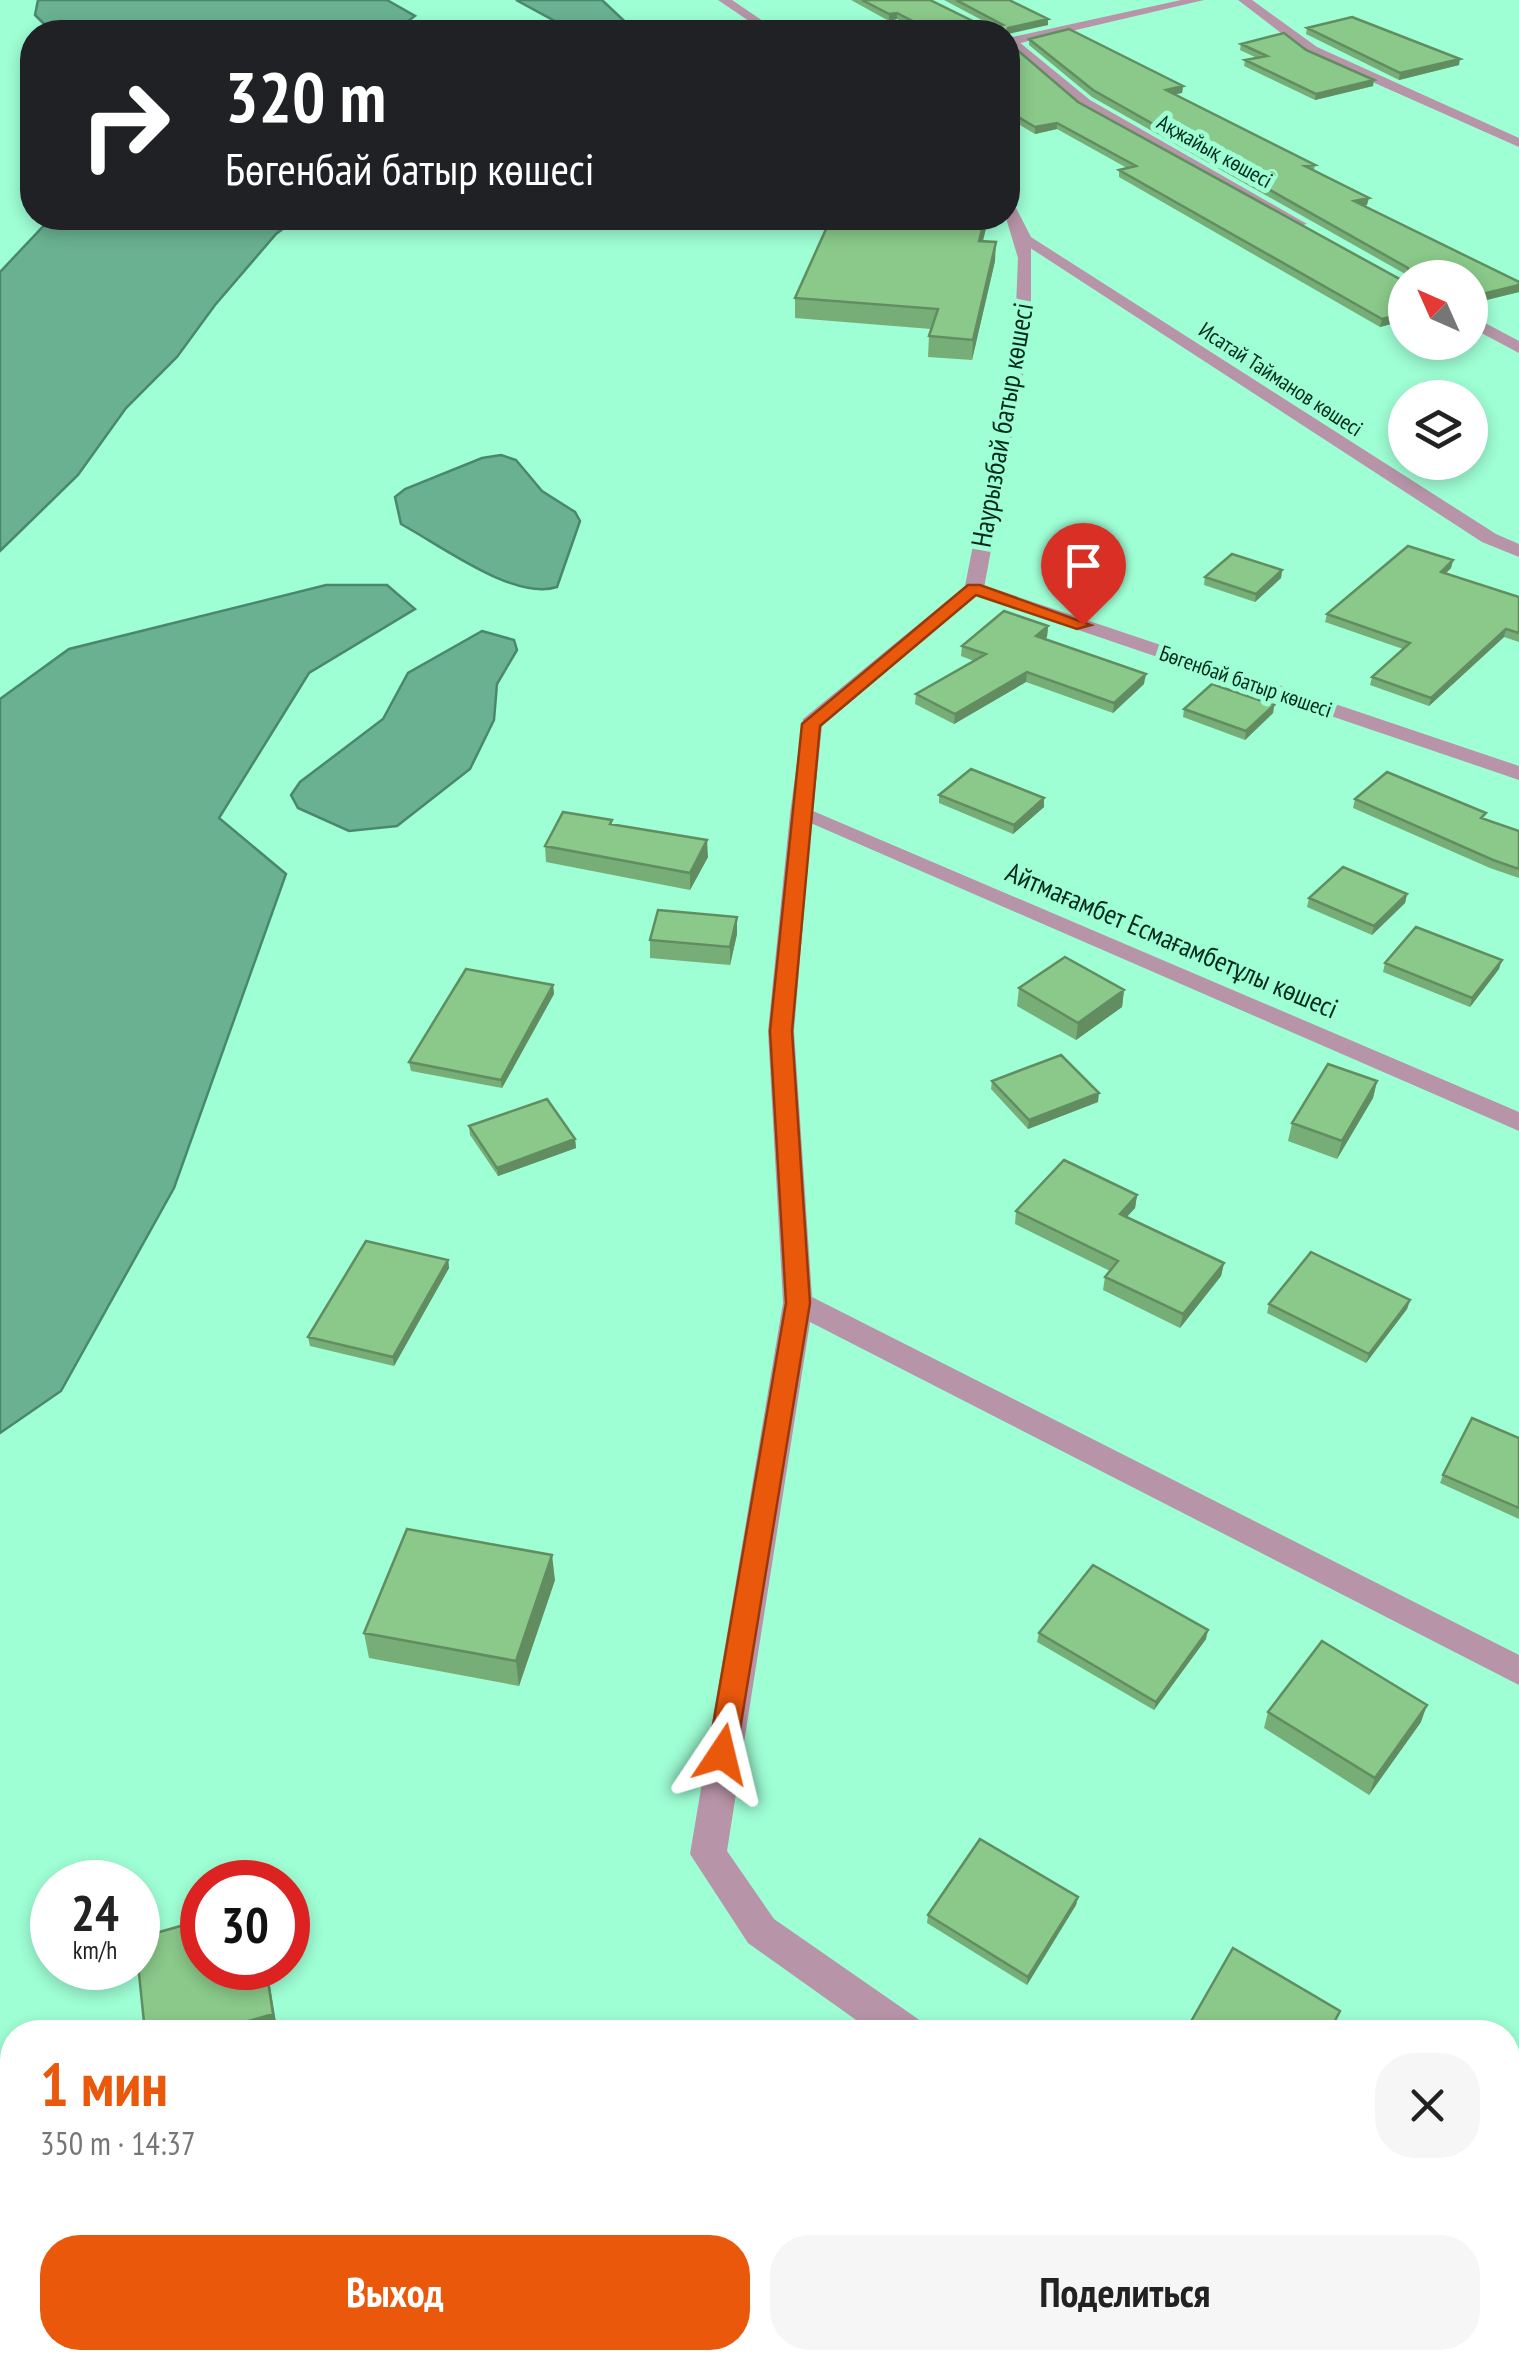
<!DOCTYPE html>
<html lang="ru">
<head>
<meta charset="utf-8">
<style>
	:root { --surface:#fff; --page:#f6f6f6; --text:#222; --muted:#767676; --accent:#ea580c }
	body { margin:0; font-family:"PT Sans Narrow",sans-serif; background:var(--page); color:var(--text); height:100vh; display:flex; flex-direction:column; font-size:38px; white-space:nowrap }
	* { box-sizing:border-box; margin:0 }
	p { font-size:32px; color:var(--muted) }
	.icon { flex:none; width:55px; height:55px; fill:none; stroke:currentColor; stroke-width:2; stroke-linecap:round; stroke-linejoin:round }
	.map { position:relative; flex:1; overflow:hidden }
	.panel { position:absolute; left:0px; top:2020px; width:1520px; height:350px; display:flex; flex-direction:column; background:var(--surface); border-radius:40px 40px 0 0; box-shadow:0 5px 15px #0003 }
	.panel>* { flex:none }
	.hud { position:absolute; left:20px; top:20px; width:1000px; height:210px; border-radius:40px; box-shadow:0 5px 15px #0003; background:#202124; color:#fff; overflow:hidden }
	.needle { width:65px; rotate:315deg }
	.buttons { position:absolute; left:1388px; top:260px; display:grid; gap:20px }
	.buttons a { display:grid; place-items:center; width:100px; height:100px; border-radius:50%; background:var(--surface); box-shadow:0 5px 15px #0003; font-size:50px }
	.speed { position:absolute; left:30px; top:1860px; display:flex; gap:20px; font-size:50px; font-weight:700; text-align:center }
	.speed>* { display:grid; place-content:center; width:130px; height:130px; border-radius:50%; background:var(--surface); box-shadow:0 5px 15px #0003; line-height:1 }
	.speed small { font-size:25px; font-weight:400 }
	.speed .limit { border:15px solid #d22; background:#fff; color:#111 }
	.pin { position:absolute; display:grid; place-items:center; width:85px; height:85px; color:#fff; margin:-102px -42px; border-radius:50% 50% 50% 0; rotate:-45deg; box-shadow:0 0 10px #0007 }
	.pin .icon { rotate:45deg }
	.me { position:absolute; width:110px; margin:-55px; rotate:10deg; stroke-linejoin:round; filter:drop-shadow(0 0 8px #0008) }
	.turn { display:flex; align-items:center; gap:35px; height:210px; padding:0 40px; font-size:45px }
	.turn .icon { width:130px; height:130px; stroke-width:2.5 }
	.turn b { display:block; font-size:70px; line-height:85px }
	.round { display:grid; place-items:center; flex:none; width:105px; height:105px; border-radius:40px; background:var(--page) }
	.overview { display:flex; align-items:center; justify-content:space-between; height:170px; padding:0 40px }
	h1 { font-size:60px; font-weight:700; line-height:75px; color:var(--accent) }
	.cta { display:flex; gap:20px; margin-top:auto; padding:20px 40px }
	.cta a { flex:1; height:115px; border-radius:40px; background:var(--accent); color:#fff; font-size:40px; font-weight:700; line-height:115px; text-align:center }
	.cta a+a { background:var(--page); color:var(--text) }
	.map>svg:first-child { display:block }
</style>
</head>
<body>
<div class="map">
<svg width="1519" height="2370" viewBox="0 0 1519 2370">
	<rect width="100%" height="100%" fill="#9efed4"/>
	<path fill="#69b191" stroke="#4a886e" stroke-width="2.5" d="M38,0h349l28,16 -19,14 2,2h-346l-17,-17z
		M516,0h86l34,32h-61z
		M51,218h246l-21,16 -61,71 -38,52 -51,51 -48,67 -78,76v-279z
		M501,455l15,5 26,31 33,21 5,9 -23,66c-43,14 -117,-42 -156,-63l-6,-27 10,-8 77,-31z
		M326,585h61l28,24 -106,64 -90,145 67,56 -112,314 -113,203 -61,42v-734l69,-50z
		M482,631l32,9 3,10 -20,34 -3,36 -24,49 -73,57 -48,5 -51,-23 -7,-13 9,-13 83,-63 25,-46z"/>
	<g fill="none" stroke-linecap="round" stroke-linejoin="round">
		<path fill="#b794a7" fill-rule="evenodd" d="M718,0h14l47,32h-14z
			M1238,0h14l65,47 202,91v9l-212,-94z
			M1013,37l77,63 217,124 -13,3 -214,-121 -72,-62z
			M1023,232l473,302 23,10v13l-37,-15 -464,-302 -3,-3z
			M1470,315l49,26v12l-49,-26z
			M974,582l545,184v14l-552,-188v-8z
			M801,807l11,7 -18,217 18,266 707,358v30l-709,-363 -83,529 47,68 144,100 5,13h-50l-125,-89 -58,-89 93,-551 -15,-272 22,-217z
			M1338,2358h55l5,12h-55z"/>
		<path fill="#b794a7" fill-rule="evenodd" d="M1181,0h23l-196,46v-8z
			M1008,202l7,4 16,31v95l-47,256 -162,138 -9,85 706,301v19l-729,-317 13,-95 162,-133 50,-254 3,-74 -12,-40z"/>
	</g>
	<path fill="#77ad77" d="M851,0h79l59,29 6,-2 -51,-27h65l39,25 -40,7h-86l-25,-13 -8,2z
		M1307,28l152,37 -60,15 -93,-46z
		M1029,39l154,47 -1,7 -7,1 140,71 -1,5 53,35 -4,1 156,76v10l-49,12v-26h-63v-3l-315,-178 -63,-52z
		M1008,42l70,60 327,180v38l-25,7 -261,-150v-7l8,-2 -70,-39 -22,5 -27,-16z
		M1241,44l132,42 -58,14 -71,-34 1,-6 12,-2 -17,-8z
		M986,228l-3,13 12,20 -23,99 -44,-3 1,-21 2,-7 -136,-11v-20z
		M1453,560l-2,8 -6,6 74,23v45l-15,-5 -75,69 -59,-21 2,-8 31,-28 -78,-27 2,-8z
		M1282,570l-1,8 -26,24 -51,-17 1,-8z
		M1048,626l-1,11 -3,2 100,45 -31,29 -87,-31 -72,42 -39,-20 1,-10 58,-33 -13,-5 1,-10z
		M1274,705l-1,8 -28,27 -62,-23 1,-8z
		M939,795l105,3v9l-31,27 -74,-31z
		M1355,799l130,21 34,11v47l-29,-10 -137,-60z
		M612,820v4l96,33 -18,33 -144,-28 -1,-16z
		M1407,894l-2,9 -33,32 -65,-28 2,-9z
		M737,917v17l-7,31 -80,-7v-18z
		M1385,963l114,6 -29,38 -87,-35z
		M553,985l1,9 -52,94 -91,-17 -2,-9z
		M1019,988l105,2 -2,17 -46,33 -59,-34z
		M992,1081l106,21 -70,27 -37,-40z
		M1377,1081l-4,17 -36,61 -49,-18 4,-18z
		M469,1126l106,13 1,9 -78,28 -28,-41z
		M1137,1195l-2,13 -9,9 98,46 -3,13 -41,52 -77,-38 2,-13 5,-6 -95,-47 1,-13z
		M448,1260l1,8 -55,98 -84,-20 -2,-9z
		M1410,1300l-3,9 -41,54 -99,-50 2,-9z
		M1519,1438v81l-79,-36 3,-8z
		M555,1580l-36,106 -150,-28 -5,-25z
		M1039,1633l167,6 -52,71 -117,-68z
		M1268,1712l153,10 -52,73 -105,-67z
		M1078,1897l-2,8 -49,80 -100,-62 1,-8z
		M1508,2082l11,8v172l-11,-8z"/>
	<path fill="#618d61" d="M897,13v6l-8,2v-7z
		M1048,19v6l-40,9 -1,-2 1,-4z
		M1460,59l-1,6 -60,15 1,-7z
		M1374,80l-1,6 -58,14 1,-6z
		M1183,86l-1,7 -17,3 1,-6z
		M1057,123v6l-22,5v-7z
		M1369,198l-2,7 -14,3 1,-7z
		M985,218h2l-1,10 -8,32 1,-19z
		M996,242l-1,19 -23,99 1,-20z
		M1519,285v7l-49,12v-7z
		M1405,313v7l-25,7 2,-8z
		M1453,560l-2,8 -12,12 2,-8z
		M1282,570l-1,8 -26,24 1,-8z
		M1048,626l-1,11 -11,9v-10z
		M1506,629l-2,8 -75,69 2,-8z
		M1027,672l-1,10 -72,42 1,-10z
		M1146,674l-2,10 -31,29 1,-10z
		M1274,705l-1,8 -28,27 1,-9z
		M1044,798v9l-31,27 1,-9z
		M707,840l1,17 -18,33v-17z
		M1407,894l-2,9 -33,32 2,-9z
		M737,917v17l-7,31v-18z
		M1502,960l-3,9 -29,38 2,-9z
		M553,985l1,9 -52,94 -1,-8z
		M1124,990l-2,17 -46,33 2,-17z
		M1377,1081l-4,17 -36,61 5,-18z
		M1099,1093l-1,9 -70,27 1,-9z
		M575,1139l1,9 -78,28 -1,-8z
		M1137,1195l-2,13 -17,19 2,-13z
		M448,1260l1,8 -55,98 -1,-9z
		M1224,1263l-3,13 -41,52 3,-14z
		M1410,1300l-3,9 -41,54 3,-9z
		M552,1555l3,25 -36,106 -3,-25z
		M1208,1630l-2,9 -52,71 2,-8z
		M1427,1705l-6,17 -52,73 6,-17z
		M1078,1897l-2,8 -49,80 1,-8z
		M266,1968h1l9,54 -36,10h-30z"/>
	<path fill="#8ac98a" stroke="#618d61" stroke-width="2.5" d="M862,0h68l59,29 14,-4 -47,-25h53l39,19 -40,9 -1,4h-73l-37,-19 -8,1z
		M1352,17l108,42 -60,14 -93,-45z
		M1069,29l114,57 -17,4 149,75 -10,1 64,32 -15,3 165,81v3l-49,12v-19h-61l-1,-10 -315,-178 -64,-51z
		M1284,33l22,17 68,30 -58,14 -71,-34 22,-4 -26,-12z
		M1008,42l70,60 327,180v31l-23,6 -263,-149 17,-4 -79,-43 -22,4 -27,-16z
		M831,218h154l-6,23 17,1 -23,98 -44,-4 9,-27 -143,-11z
		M1408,546l45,14 -12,12 78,25v36l-13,-4 -75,69 -59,-21 38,-34 -83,-29z
		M1232,554l50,16 -26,24 -51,-17z
		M1004,611l44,15 -12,10 110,38 -32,29 -87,-31 -72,42 -39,-20 70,-40 -24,-8z
		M1212,684l62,21 -28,26 -62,-22z
		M971,769l73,29 -30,27 -75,-30z
		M1387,772l99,41 -5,5 38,13v38l-26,-9 -138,-61z
		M563,812l49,8 -2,4 97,16 -17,33 -145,-27z
		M1343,867l64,27 -33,32 -65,-28z
		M658,910l79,7 -7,30 -80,-7z
		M1416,927l86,33 -30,38 -87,-35z
		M1065,957l59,33 -46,33 -59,-35z
		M466,969l87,16 -52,95 -92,-18z
		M1061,1055l38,38 -70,27 -37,-39z
		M1328,1064l49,17 -35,60 -50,-18z
		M547,1099l28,40 -78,29 -28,-42z
		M1064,1160l73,35 -17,19 104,49 -41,51 -78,-37 13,-16 -102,-50z
		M366,1241l82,19 -55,97 -85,-20z
		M1311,1252l99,48 -41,54 -100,-50z
		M1472,1418l47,20v70l-76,-33z
		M407,1529l145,26 -36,106 -152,-28z
		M1093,1565l115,65 -52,72 -117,-69z
		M1322,1641l105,64 -52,73 -107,-66z
		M980,1839l98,58 -50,80 -100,-62z
		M202,1920v48h64l7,46 -63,18h-65l-7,-68v-26z
		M1233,1948l107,63 -11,21h-144z
		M1508,2082l11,8v162l-11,-8z
		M349,2358h150l7,12h-151z"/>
	<path fill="#ea580c" stroke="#983908" stroke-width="2.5" d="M968,585h12l111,40 -14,4 -101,-34 -156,131 -28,305 18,272 -74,451 -4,9 -10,4 -10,-4 -4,-9 78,-451 -16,-272 32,-307z"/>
	<g text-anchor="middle" stroke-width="10" stroke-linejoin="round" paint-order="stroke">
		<g font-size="22" fill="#002a1b" stroke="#9efed4">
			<text transform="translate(1215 151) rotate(29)" y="8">Ақжайық көшесі</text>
			<text transform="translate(1281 379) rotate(33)" y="8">Исатай Тайманов көшесі</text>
			<text transform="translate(1246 681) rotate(19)" y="8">Бөгенбай батыр көшесі</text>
		</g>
		<g font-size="28" fill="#002a1b" stroke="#9efed4">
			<text transform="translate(1002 425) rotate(-80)" y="10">Наурызбай батыр көшесі</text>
			<text transform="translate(1172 940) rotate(23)" y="10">Айтмағамбет Есмағамбетұлы көшесі</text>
		</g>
	</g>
</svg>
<div class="buttons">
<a><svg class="needle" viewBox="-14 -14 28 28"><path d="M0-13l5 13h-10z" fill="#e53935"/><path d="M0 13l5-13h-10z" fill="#767676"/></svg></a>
<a><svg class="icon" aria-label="layers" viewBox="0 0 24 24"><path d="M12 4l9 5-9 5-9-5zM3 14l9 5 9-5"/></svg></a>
</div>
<div class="speed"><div>24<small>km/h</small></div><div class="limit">30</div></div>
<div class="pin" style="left:1083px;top:625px;background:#d93025"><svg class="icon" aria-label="arrive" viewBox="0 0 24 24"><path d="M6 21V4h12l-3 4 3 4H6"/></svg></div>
<svg class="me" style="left:722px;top:1754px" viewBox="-20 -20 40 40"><path d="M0-17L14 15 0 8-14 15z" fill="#ea580c" stroke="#fff" stroke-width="4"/></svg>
<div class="hud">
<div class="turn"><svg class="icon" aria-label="right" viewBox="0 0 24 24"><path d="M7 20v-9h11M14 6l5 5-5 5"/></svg><div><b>320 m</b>Бөгенбай батыр көшесі</div></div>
</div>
<section class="panel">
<div class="overview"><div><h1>1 мин</h1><p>350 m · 14:37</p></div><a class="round"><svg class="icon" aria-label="close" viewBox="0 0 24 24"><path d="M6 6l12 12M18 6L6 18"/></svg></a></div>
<div class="cta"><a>Выход</a><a>Поделиться</a></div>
</section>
</div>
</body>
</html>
